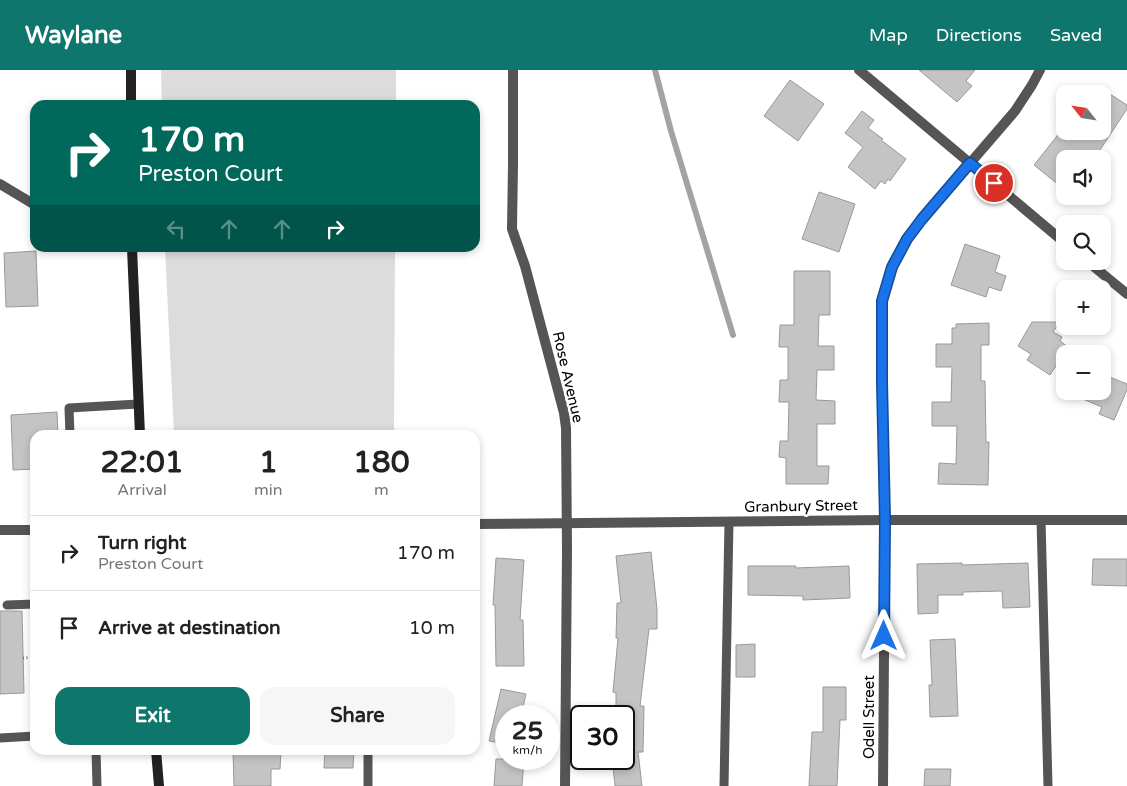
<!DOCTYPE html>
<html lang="en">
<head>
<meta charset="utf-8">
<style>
	:root { --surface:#fff; --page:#f6f6f6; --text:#222; --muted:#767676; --line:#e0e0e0; --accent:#0f766e }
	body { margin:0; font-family:"Varela Round",sans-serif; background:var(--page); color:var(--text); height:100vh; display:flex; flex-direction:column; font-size:19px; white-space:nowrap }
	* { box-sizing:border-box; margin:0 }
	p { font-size:16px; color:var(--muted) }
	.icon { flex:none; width:28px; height:28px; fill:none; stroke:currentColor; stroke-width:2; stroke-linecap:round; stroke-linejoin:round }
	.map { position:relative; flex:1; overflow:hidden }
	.drawer { position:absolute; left:30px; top:360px; width:450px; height:325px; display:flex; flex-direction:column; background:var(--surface); border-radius:15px; box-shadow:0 2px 8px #0003 }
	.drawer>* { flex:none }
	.hud { position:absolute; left:30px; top:30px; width:450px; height:152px; border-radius:15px; box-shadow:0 2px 8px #0003; background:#00695c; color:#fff; overflow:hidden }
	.needle { width:32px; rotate:300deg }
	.controls { position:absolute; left:1056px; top:15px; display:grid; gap:10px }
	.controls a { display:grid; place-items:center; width:55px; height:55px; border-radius:10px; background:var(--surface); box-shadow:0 2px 8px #0003; font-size:25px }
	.speed { position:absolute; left:495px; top:635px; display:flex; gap:10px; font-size:25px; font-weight:700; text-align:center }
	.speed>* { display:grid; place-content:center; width:65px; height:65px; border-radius:50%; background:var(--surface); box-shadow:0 2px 8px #0003; line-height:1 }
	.speed small { font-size:12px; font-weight:400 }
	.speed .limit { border:2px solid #111; border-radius:8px; background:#fff; color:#111 }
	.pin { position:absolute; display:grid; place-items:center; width:42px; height:42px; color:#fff; margin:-21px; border:2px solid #fff; border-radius:50%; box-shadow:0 1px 5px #0007 }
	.me { position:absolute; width:55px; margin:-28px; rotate:0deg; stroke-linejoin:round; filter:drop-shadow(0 0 4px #0008) }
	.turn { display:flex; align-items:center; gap:18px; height:105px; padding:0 25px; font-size:22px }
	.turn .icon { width:65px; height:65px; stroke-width:2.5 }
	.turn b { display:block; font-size:35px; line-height:42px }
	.lanes { display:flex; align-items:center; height:48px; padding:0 25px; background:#0003; justify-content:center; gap:25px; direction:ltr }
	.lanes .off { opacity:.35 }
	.eta { display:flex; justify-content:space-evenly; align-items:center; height:85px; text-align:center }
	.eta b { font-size:30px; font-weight:700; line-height:35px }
	.cta { display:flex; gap:10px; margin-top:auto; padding:10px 25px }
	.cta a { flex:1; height:58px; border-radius:15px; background:var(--accent); color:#fff; font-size:20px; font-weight:700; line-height:58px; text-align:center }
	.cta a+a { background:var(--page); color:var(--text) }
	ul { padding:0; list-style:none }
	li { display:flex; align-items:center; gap:15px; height:75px; padding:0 25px; border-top:1px solid var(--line) }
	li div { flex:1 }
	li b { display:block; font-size:19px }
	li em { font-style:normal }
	header { display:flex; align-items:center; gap:30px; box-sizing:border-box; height:70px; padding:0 25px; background:var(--accent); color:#fff }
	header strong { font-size:24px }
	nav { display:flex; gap:28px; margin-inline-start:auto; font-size:18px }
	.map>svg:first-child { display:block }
</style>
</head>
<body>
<header>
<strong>Waylane</strong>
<nav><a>Map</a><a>Directions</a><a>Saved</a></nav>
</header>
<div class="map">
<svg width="1127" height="716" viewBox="0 0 1127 716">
	<rect width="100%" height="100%" fill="#fff"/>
	<path fill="#dcdcdc" d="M161,0h235v35h-234z
		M165,178h230l-1,187h-220z"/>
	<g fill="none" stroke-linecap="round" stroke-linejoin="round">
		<path stroke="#a3a3a3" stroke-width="6" d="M655,0l16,61 62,204"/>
	</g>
	<path fill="#c4c4c4" stroke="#999" d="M919,0h56l-9,11 6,5 -15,16z
		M790,10l34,24 -26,37 -34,-25z
		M1102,19l25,16v4l-33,50h-29v31l-31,-25 27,-34h41z
		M862,41l12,9 -6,8 15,11 -2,1 25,19 -16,22 -2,-2 -3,5 -4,-3 -6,8 -27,-22 15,-20 -18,-14z
		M819,122l36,12 -16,48 -37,-13z
		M965,174l35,12 -5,16 11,4 -5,15 -12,-4 -3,10 -35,-12z
		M36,181l2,55 -32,1 -2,-54z
		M794,201h36v44h-11l-1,31h16v24h-17l-1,30 19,1v23h-18v42h12l-1,18h-42v-26l-7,-1 1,-16h8l1,-39h-10l1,-22h8v-33h-9l1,-22h14z
		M1032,252h28l-7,10 9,5 -2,4 8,6 -18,28 -23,-15 4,-6 -13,-8z
		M989,253v22h-8v36h4l1,61h3l-1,43 -50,-1 1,-21 17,1 1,-38h-25v-24h19l1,-35h-16v-23h16v-16h4v-4z
		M1102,304l25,10v6l-13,30 -15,-6 3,-7 -38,-16h38z
		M57,342l1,23h-23v34l-22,1 -2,-55z
		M651,482l6,57v20h-8l-9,77h4l-1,46h-5l4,34h-27l-2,-19 11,-1v-50h-8v-23l-3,-1 5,-54h-2l1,-35h4l-5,-47z
		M496,488l28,2 -4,60h3l1,46h-28l-1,-61h-2z
		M1093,489h34v27l-35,-1z
		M962,493v2l66,-2 2,44 -27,1 -1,-17 -39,1v3h-25v18l-20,1 -1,-50z
		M748,496h48l-1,2 54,-2 1,32 -47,2v-4l-55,-1z
		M0,541h22l2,82 -24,1z
		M955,569l3,77 -28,1 -1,-32h3l-2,-45z
		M755,574v33h-19v-32z
		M823,617h23v33h-6l-3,66h-28l3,-54h11z
		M501,619l25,5 -5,22h-15v28l-17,-3z
		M233,680h48l-1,19h-9v17h-37z
		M325,680h29l-1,18h-29z
		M496,689h28l-2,27h-28z
		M925,699h26l-1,17h-26z"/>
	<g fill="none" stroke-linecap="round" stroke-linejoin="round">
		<path stroke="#777" stroke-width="3" stroke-dasharray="1 2.5" stroke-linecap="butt" d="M23,588l12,-1"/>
		<path stroke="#555" stroke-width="9" d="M70,365l-1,-27 69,-4
			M1041,450l7,266
			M7,535l28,-1
			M0,668l35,-2
			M96,680l1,36
			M368,680v36
			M724,716l5,-264"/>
		<path stroke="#555" stroke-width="10" d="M513,0v94l-1,65 13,37 39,147 2,15 1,122 -2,236
			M859,0l206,173
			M0,114l35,21
			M1087,191l40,33
			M0,460h35
			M883,716l2,-266 -3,-137v-82l10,-34 15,-28 15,-20 93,-108 17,-26 8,-15"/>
		<path stroke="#555" stroke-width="10" d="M475,454l410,-4h242"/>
		<path stroke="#222" stroke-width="10" d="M131,0v35
			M132,178l8,187
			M156,680l3,36"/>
	</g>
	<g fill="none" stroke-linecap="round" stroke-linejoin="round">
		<defs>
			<path id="route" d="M884,566l1,-116 -3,-138v-81l10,-34 15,-28 15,-20 48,-56 24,20"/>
		</defs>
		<use href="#route" stroke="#114b97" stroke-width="12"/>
		<use href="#route" stroke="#1a73e8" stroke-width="9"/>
	</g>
	<g text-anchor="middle" stroke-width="5" stroke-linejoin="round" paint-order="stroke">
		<g font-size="15" fill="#000" stroke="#fff">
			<text transform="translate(568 307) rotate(77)" y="5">Rose Avenue</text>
			<text transform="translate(801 436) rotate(-1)" y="5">Granbury Street</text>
			<text transform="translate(869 647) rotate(-90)" y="5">Odell Street</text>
		</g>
	</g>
</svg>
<div class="controls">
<a><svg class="needle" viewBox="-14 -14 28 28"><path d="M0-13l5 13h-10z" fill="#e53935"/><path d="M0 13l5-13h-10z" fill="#767676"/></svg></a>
<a><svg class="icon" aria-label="sound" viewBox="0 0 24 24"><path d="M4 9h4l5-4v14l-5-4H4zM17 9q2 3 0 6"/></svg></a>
<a><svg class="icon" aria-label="search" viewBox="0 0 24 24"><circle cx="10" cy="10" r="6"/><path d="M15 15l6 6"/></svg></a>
<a>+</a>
<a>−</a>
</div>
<div class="speed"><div>25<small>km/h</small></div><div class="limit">30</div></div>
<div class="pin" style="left:994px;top:113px;background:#d93025"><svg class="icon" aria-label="arrive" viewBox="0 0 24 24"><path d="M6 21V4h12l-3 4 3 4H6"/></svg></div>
<svg class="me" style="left:884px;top:566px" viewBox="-20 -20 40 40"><path d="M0-17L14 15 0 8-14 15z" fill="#1a73e8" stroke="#fff" stroke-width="4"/></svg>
<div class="hud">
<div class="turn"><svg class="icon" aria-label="right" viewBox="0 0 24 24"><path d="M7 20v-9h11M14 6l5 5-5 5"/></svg><div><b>170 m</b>Preston Court</div></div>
<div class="lanes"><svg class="icon off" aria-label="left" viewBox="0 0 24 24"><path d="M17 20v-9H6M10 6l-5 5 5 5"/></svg><svg class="icon off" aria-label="ahead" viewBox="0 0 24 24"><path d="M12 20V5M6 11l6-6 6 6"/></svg><svg class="icon off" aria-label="ahead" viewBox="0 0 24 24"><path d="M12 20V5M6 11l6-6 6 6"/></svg><svg class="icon" aria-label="right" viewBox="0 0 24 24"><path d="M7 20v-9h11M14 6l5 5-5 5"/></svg></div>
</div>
<section class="drawer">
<div class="eta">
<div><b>22:01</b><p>Arrival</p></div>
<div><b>1</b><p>min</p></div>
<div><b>180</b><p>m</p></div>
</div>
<ul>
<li><svg class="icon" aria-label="right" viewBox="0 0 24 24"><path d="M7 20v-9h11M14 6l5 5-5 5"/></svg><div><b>Turn right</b><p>Preston Court</p></div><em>170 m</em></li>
<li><svg class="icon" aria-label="arrive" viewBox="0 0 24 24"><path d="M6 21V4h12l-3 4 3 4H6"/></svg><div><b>Arrive at destination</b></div><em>10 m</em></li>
</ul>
<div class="cta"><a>Exit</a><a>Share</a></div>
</section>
</div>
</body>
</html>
